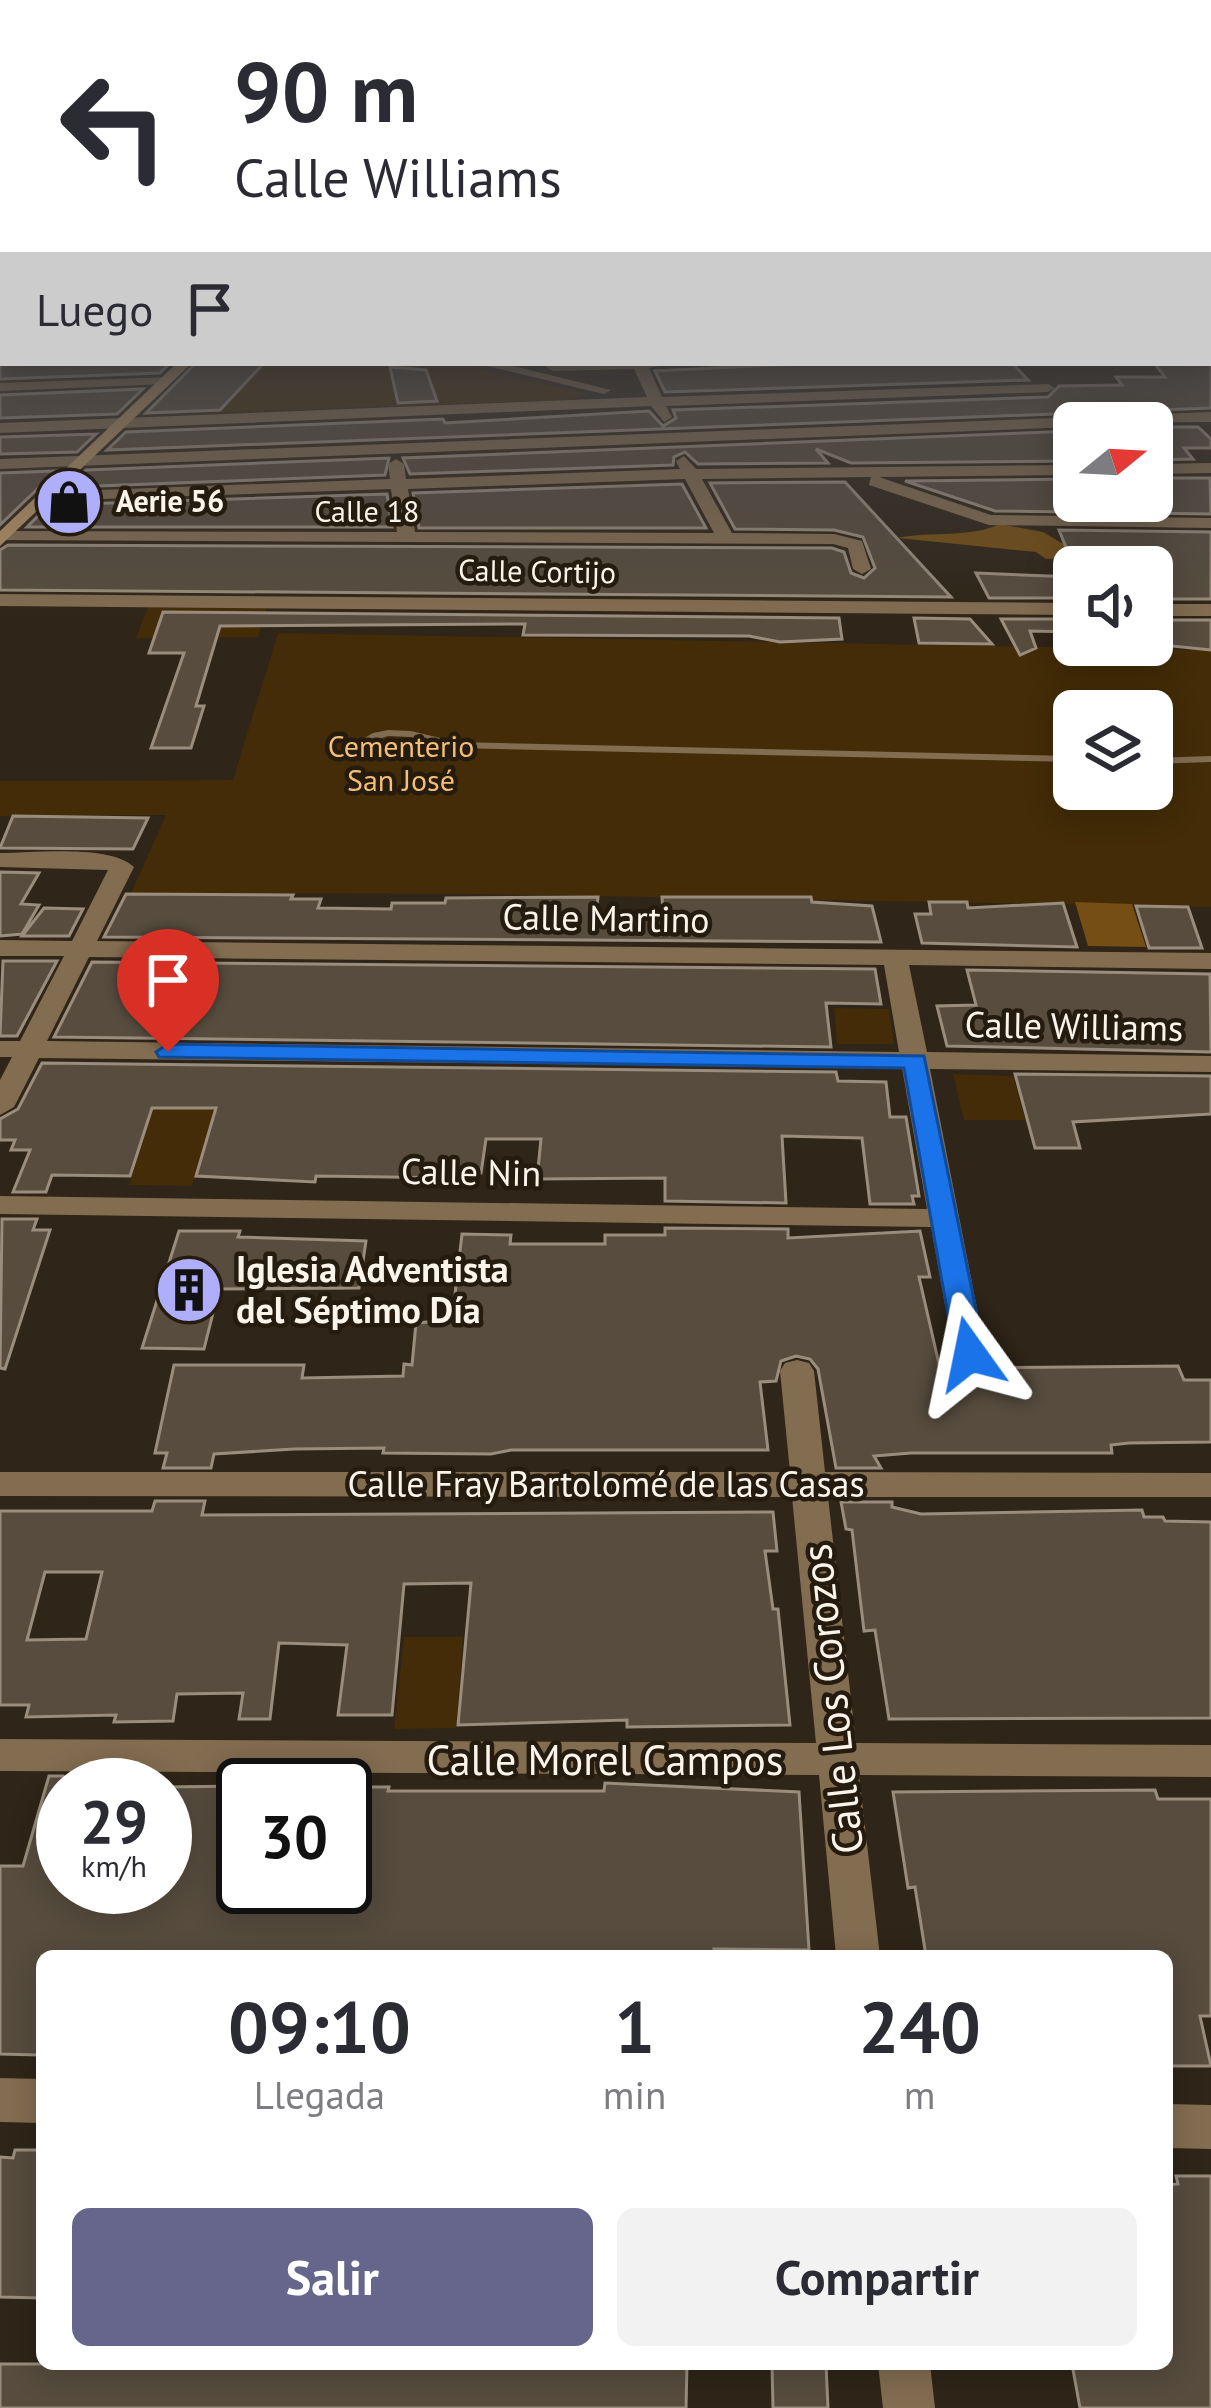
<!DOCTYPE html>
<html lang="es">
<head>
<meta charset="utf-8">
<style>
	:root { --surface:#fff; --page:#f2f2f3; --text:#2b2b33; --muted:#7c7c81; --accent:#66668d }
	body { margin:0; font-family:"PT Sans",sans-serif; background:var(--page); color:var(--text); height:100vh; display:flex; flex-direction:column; font-size:45px; white-space:nowrap }
	* { box-sizing:border-box; margin:0 }
	p { font-size:39px; color:var(--muted) }
	.icon { flex:none; width:66px; height:66px; fill:none; stroke:currentColor; stroke-width:2; stroke-linecap:round; stroke-linejoin:round }
	.map { position:relative; flex:1; overflow:hidden }
	.drawer { position:absolute; left:36px; top:1950px; width:1137px; height:420px; display:flex; flex-direction:column; background:var(--surface); border-radius:18px; box-shadow:0 6px 30px #0003 }
	.drawer>* { flex:none }
	.banner { position:absolute; left:0px; top:0px; width:1212px; height:366px; box-shadow:0 6px 30px #0003; background:#fff; color:var(--text); overflow:hidden }
	.needle { width:78px; rotate:72deg }
	.fabs { position:absolute; left:1053px; top:402px; display:grid; gap:24px }
	.fabs a { display:grid; place-items:center; width:120px; height:120px; border-radius:18px; background:var(--surface); box-shadow:0 6px 30px #0003; font-size:60px }
	.speed { position:absolute; left:36px; top:1758px; display:flex; gap:24px; font-size:60px; font-weight:700; text-align:center }
	.speed>* { display:grid; place-content:center; width:156px; height:156px; border-radius:50%; background:var(--surface); box-shadow:0 6px 30px #0003; line-height:1 }
	.speed small { font-size:30px; font-weight:400 }
	.speed .limit { border:6px solid #111; border-radius:18px; background:#fff; color:#111 }
	.pin { position:absolute; display:grid; place-items:center; width:102px; height:102px; color:#fff; margin:-123px -51px; border-radius:50% 50% 50% 0; rotate:-45deg; box-shadow:0 0 12px #0007 }
	.pin .icon { rotate:45deg }
	.me { position:absolute; width:132px; margin:-66px; rotate:348deg; stroke-linejoin:round; filter:drop-shadow(0 0 9px #0008) }
	.turn { display:flex; align-items:center; gap:42px; height:252px; padding:0 36px; font-size:54px }
	.turn .icon { width:156px; height:156px; stroke-width:2.5 }
	.turn b { display:block; font-size:84px; line-height:102px }
	.then { display:flex; align-items:center; height:114px; padding:0 36px; background:#0003; gap:24px; font-size:45px }
	.eta { display:flex; justify-content:space-evenly; align-items:center; height:204px; text-align:center }
	.eta b { font-size:72px; font-weight:600; line-height:84px }
	.cta { display:flex; gap:24px; margin-top:auto; padding:24px 36px }
	.cta a { flex:1; height:138px; border-radius:18px; background:var(--accent); color:#fff; font-size:48px; font-weight:600; line-height:138px; text-align:center }
	.cta a+a { background:var(--page); color:var(--text) }
	.map>svg:first-child { display:block }
</style>
</head>
<body>
<div class="map">
<svg width="1211" height="2408" viewBox="0 0 1211 2408">
	<rect width="100%" height="100%" fill="#2f2518"/>
	<path fill="#432c07" fill-rule="evenodd" d="M205,363h251l131,31 -19,6 -382,13 -26,-4z
		M148,607h118l-8,30 -122,1z
		M278,633l933,17v257l-736,-13 -344,-1 35,-78 -166,1v-35l233,-1zM1074,711h78v78h-78z
		M834,1008l55,1 5,35h-57z
		M953,1074l60,2 12,44h-61z
		M152,1108l63,1 -23,77 -63,-1z
		M404,1637h59l-7,91 -62,1z"/>
	<path fill="#744e14" d="M999,524l44,8 44,26 -41,1 -10,-7 -138,-14c31,-7 75,0 101,-14z
		M1075,902l57,2 14,43 -58,-1z"/>
	<path fill="#574c3e" stroke="#9a8d7d" stroke-width="3" fill-rule="evenodd" d="M18,363h152l-10,10 -160,6v-15z
		M196,363h68l-44,47 -74,3z
		M815,363h197l16,17 -363,12 -10,-21z
		M1154,363h57v45l-1104,42 19,-18 317,-13 2,4 204,-12 14,15 13,-8 -3,-8 375,-13 11,-11 63,-1 -6,-8h49z
		M390,367l36,3 11,31 -39,2z
		M143,389l-26,25 -117,4v-23z
		M1152,427h46l13,12v9h-27l9,11 -41,1z
		M1074,431v30l-223,2 -35,-14 12,14 -130,1 -13,-12 -11,5 -1,8 -263,9 -7,-16z
		M96,434l-19,18 -77,2v-17z
		M389,458l-4,17 -316,12 17,-17z
		M56,471l-56,54v-52z
		M1152,478h58l1,36 -216,-3 -90,-30 169,-2v22h80z
		M845,482l106,115 -951,-7v-40l8,-5 824,3 12,4 7,21 13,5 11,-10 -12,-31 -29,-7 -99,-1 -25,-46z
		M682,484l24,44h-287l-6,-35z
		M387,494l5,33h-365l22,-22z
		M1059,530l152,2v67h-59v-32h-78z
		M976,573l98,4v21h-85z
		M163,612l676,6 3,21 -62,3 -31,-6 -226,-1 2,-11 -305,2 -24,80h8l-13,42h-40l33,-95h-35z
		M914,618l56,1 22,25 -73,-1z
		M1001,619h73v13l-44,-1 6,17 -16,7z
		M1152,620h59v30l-59,-6z
		M13,816l135,2 -15,31 -133,-1z
		M0,872l39,1 -18,31 18,1 -17,29 -22,2z
		M126,894l167,1 -2,4h30l-3,9 73,1 1,-6h53l1,-5 152,-1 -2,18 67,-1 -1,-17h149l1,5 60,4 9,36 -777,-5z
		M929,902h38l1,6 95,-5 14,44 -155,-4 -7,-29h16z
		M1136,906l52,1 14,41h-53z
		M44,908l39,1 -14,27h-47z
		M3,961h54l-40,75h-17z
		M92,962l783,7 6,35 -55,-1 5,44 -777,-10z
		M967,970l243,4 1,78 -264,-6 -10,-40 39,-1z
		M42,1063l794,9 2,9 48,1 4,35h16l13,79h-7l2,8h-44l-8,-66 -80,-2 4,67 -121,-2v-23l-128,1 4,-40h-55l-5,34h-19l-1,5 -145,-2 -1,6 -119,-6 20,-68h-64l-22,68 -78,-1 -6,17h-33l17,-42h-19l4,-10h-15v-21l18,-10z
		M1015,1074l196,2v38l-138,8 7,26h-45z
		M2,1219h35l-4,11h17l-45,139 -5,-1z
		M665,1228l123,1v9l132,-7 10,46h-11l20,87 34,4 205,-2 6,14h27v62l-82,1 -18,2 1,8h-201l-37,3 7,12h-45l-18,-99 -8,-10 -14,-3 -15,5 -5,20 -16,1 8,68h-257l-20,4 -108,-1 1,-5 -90,1 -80,5 -3,14h-48l4,-15h-12l19,-88h130l-2,13 101,-2 1,-12 8,1 4,-42 36,-3 10,-86 49,1 -1,9h95v-9h60z
		M179,1231h61l-2,6 128,4 -7,47 -140,1 -15,60 -62,-1z
		M155,1501h50l-3,14 571,-3 4,39h-12l8,58h5l12,116 -163,2v-7l-169,5 13,-142 -67,1 -12,131h-54l9,-70 -68,-2 -9,76h-31l4,-26 -66,1 -4,27 -59,1 2,-7 -90,2 3,-12h-29v-194h152zM45,1572h57l-16,67 -59,1z
		M841,1502h51v5l29,7 221,-4 2,7h19l2,4 46,1v196l-322,1 -14,-89 -11,1 -12,-101 -6,-1z
		M49,1776h14v111h102v-100l78,-1v101h102v-100h44l-1,4h216l1,-8 194,9 10,158 -95,-1v7h-672v80l-5,19 -37,-1v-188h23z
		M1155,1790l3,9h53v217h-11l11,50h-44v-110h-241l-11,-69 -7,1 -15,-96z
		M15,2150h27v148l-42,-1v-140l13,1z
		M1176,2176h35v232h-131l-8,-44h95v-179l11,-1z
		M0,2364h687l-1,44h-686z
		M772,2364h54l2,44h-55z"/>
	<g fill="none" stroke-linecap="round" stroke-linejoin="round">
		<path fill="#836d51" fill-rule="evenodd" d="M388,730l23,1 46,11 617,14v6l-617,-14 -86,7 -10,-15 12,-7zM388,736l23,1 27,7 -60,5 -6,-8z
			M1211,756v6l-59,2v-6z"/>
		<path fill="#836d51" fill-rule="evenodd" d="M1209,284h2v8h-2z
			M0,294h3v8h-3z
			M1209,310h2v8h-2z
			M0,319h3v8h-3z
			M0,346h3l-3,9z
			M1209,346h2v8h-2z
			M474,363h27l110,27 -7,4z
			M552,363h122l-25,5 13,29 386,-13 7,4 -7,4 -382,14 6,11 -8,5 -13,-16 -651,27v-10l647,-26 -13,-28 -81,2 -7,-4z
			M171,377l-5,7 -166,7v-8z
			M1211,412v10l-137,1v4l-1074,42v-10z
			M684,456l12,13 378,-4v10l-195,2 112,38 220,3v10l-222,-3 -120,-40 2,-8 -169,2 30,54 102,1 28,7 9,28 -9,5 -9,-5 -5,-21 -15,-4 -833,-4v-8l5,-1 392,1 -6,-43 -349,12v-8l6,-1 342,-13 -2,-15 8,-5 8,5 2,15 274,-10 -4,-8zM685,479l29,54 -299,-1 -7,-43z
			M1211,463v10l-59,1v-10z
			M0,594l1074,9v12l-1074,-9z
			M1152,604h59v12h-59z
			M0,853c35,0 109,-9 134,14l-37,74 1114,12v16l-302,-4 18,87 284,4v16l-281,-3 56,285 -4,8h-24l-4,-8 -23,-127 -931,-13v-18l927,13 -25,-141 -863,-10 -25,49 -14,8v-35l12,-23h-12v-16h20l44,-85h-64v-16l72,1 36,-71 -108,-3zM89,957l795,8 15,87 -852,-11z
			M797,1360l12,3 5,8 11,101 386,1v24h-383l28,246 355,2v32l-352,-2 21,181h-44l-17,-181 -819,-4v-32l816,4 -24,-246 -792,-1v-24h790l-10,-101 5,-8z
			M0,2078l42,1v44l-42,-1z
			M1167,2104l44,1v44l-44,-1z
			M878,2364h52l5,44h-52z"/>
		<path fill="#b79467" fill-rule="evenodd" d="M177,363h15l-192,183v-15z"/>
	</g>
	<linearGradient id="sky" x2="0" y2="1"><stop stop-color="#1a140d"/><stop offset="0.46" stop-color="#474648"/><stop offset="1" stop-color="#474648" stop-opacity="0"/></linearGradient>
	<rect width="1211" height="621" fill="url(#sky)"/>
	<path fill="#1a73e8" stroke="#114b97" stroke-width="3" d="M168,1044l756,12 61,298 -15,10 -15,-10 -51,-286 -745,-11 -3,-5z"/>
	<defs>
		<symbol id="shop-disc" viewBox="-11 -11 22 22"><circle r="9.5" fill="#aeaefb" stroke="#251c0f"/><path d="M-5-2.5h2.3a2.7 3.5 0 0 1 5.4 0H5L5.5 6h-11ZM-1.5-2.5h3a1.5 2.3 0 0 0-3 0Z" fill="#111"/></symbol>
		<symbol id="building-disc" viewBox="-11 -11 22 22"><circle r="9.5" fill="#aeaefb" stroke="#251c0f"/><path d="M-4-6H4V6H1V3H-1V6H-4ZM-2.5-4.3h1.7v1.8h-1.7ZM.8-4.3h1.7v1.8H.8ZM-2.5-1h1.7V.8h-1.7ZM.8-1h1.7V.8H.8Z" fill="#111"/></symbol>
	</defs>
	<g fill-rule="evenodd">
		<use href="#shop-disc" x="31" y="464" width="76" height="76"/>
		<use href="#building-disc" x="151" y="1252" width="76" height="76"/>
	</g>
	<g text-anchor="middle" stroke-width="9" stroke-linejoin="round" paint-order="stroke">
		<g font-size="30" font-weight="bold" fill="#fbf4eb" stroke="#251c0f" text-anchor="start">
			<text x="116" y="512">Aerie 56</text>
		</g>
		<g font-size="30" fill="#fbf4eb" stroke="#251c0f">
			<text x="367" y="522">Calle 18</text>
			<text transform="translate(537 572) rotate(1)" y="10">Calle Cortijo</text>
		</g>
		<g font-size="30" fill="#f5be75" stroke="#251c0f">
			<text x="401" y="757">Cementerio<tspan x="401" dy="34">San José</tspan></text>
		</g>
		<g font-size="36" fill="#fbf4eb" stroke="#251c0f">
			<text transform="translate(606 918) rotate(1)" y="13">Calle Martino</text>
			<text transform="translate(1074 1026) rotate(1)" y="13">Calle Williams</text>
			<text transform="translate(471 1172) rotate(1)" y="13">Calle Nin</text>
			<text x="606" y="1497">Calle Fray Bartolomé de las Casas</text>
		</g>
		<g font-size="36" font-weight="bold" fill="#fbf4eb" stroke="#251c0f" text-anchor="start">
			<text x="236" y="1282">Iglesia Adventista<tspan x="236" dy="41">del Séptimo Día</tspan></text>
		</g>
		<g font-size="42" fill="#fbf4eb" stroke="#251c0f">
			<text transform="translate(832 1699) rotate(-96)" y="15">Calle Los Corozos</text>
			<text x="605" y="1775">Calle Morel Campos</text>
		</g>
	</g>
</svg>
<div class="fabs">
<a><svg class="needle" viewBox="-14 -14 28 28"><path d="M0-13l5 13h-10z" fill="#e53935"/><path d="M0 13l5-13h-10z" fill="#7c7c81"/></svg></a>
<a><svg class="icon" aria-label="sound" viewBox="0 0 24 24"><path d="M4 9h4l5-4v14l-5-4H4zM17 9q2 3 0 6"/></svg></a>
<a><svg class="icon" aria-label="layers" viewBox="0 0 24 24"><path d="M12 4l9 5-9 5-9-5zM3 14l9 5 9-5"/></svg></a>
</div>
<div class="speed"><div>29<small>km/h</small></div><div class="limit">30</div></div>
<div class="pin" style="left:168px;top:1052px;background:#d93025"><svg class="icon" aria-label="arrive" viewBox="0 0 24 24"><path d="M6 21V4h12l-3 4 3 4H6"/></svg></div>
<svg class="me" style="left:970px;top:1354px" viewBox="-20 -20 40 40"><path d="M0-17L14 15 0 8-14 15z" fill="#1a73e8" stroke="#fff" stroke-width="4"/></svg>
<div class="banner">
<div class="turn"><svg class="icon" aria-label="left" viewBox="0 0 24 24"><path d="M17 20v-9H6M10 6l-5 5 5 5"/></svg><div><b>90 m</b>Calle Williams</div></div>
<div class="then">Luego<svg class="icon" aria-label="arrive" viewBox="0 0 24 24"><path d="M6 21V4h12l-3 4 3 4H6"/></svg></div>
</div>
<section class="drawer">
<div class="eta">
<div><b>09:10</b><p>Llegada</p></div>
<div><b>1</b><p>min</p></div>
<div><b>240</b><p>m</p></div>
</div>
<div class="cta"><a>Salir</a><a>Compartir</a></div>
</section>
</div>
</body>
</html>
